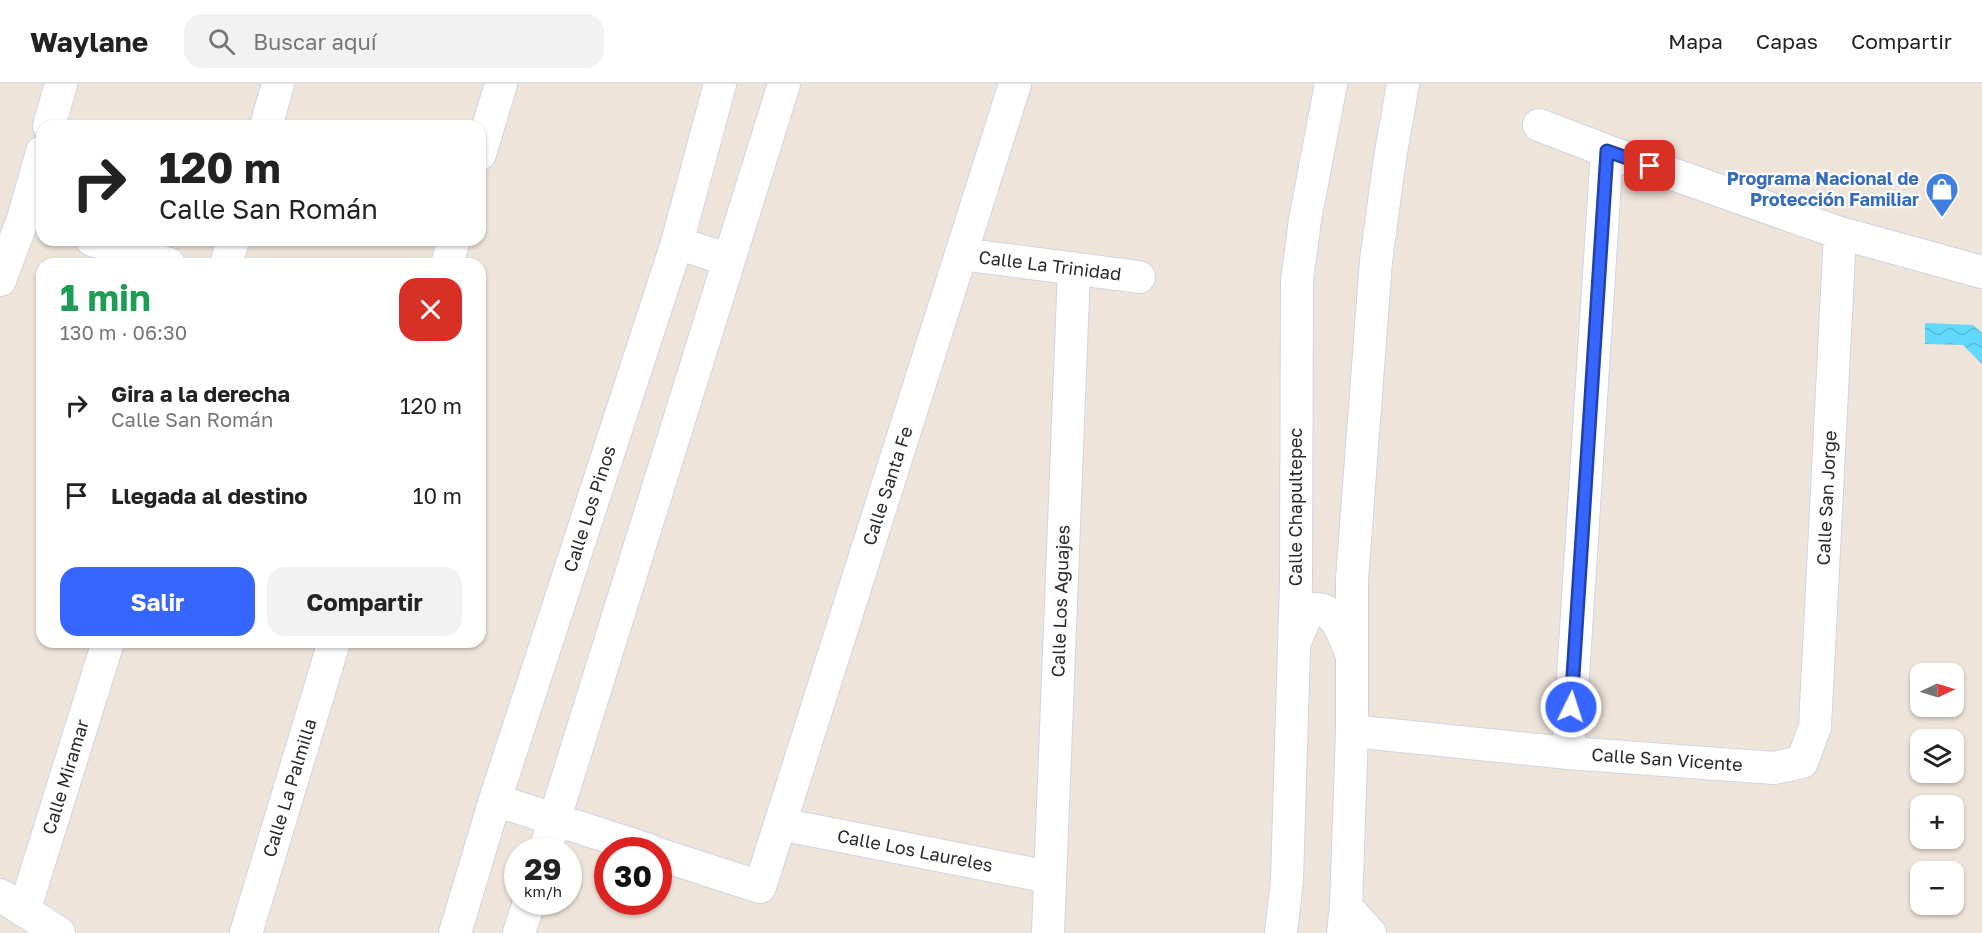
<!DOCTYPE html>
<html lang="es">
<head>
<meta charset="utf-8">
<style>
	:root { --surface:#fff; --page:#f2f2f2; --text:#222; --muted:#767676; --line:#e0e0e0; --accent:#3665ff }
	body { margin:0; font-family:"Golos Text",sans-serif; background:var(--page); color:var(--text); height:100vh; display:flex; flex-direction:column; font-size:22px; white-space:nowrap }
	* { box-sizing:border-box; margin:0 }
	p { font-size:20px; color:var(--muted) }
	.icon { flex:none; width:33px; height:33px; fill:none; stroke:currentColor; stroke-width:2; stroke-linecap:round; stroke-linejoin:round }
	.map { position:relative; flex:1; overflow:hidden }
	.details { position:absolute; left:36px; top:174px; width:450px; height:390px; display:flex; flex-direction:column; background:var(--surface); border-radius:18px; box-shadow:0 2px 4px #0004 }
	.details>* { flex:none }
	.banner { position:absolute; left:36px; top:36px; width:450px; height:126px; border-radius:18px; box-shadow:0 2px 4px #0004; background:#fff; color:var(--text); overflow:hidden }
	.needle { width:39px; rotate:86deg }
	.tools { position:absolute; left:1910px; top:579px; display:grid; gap:12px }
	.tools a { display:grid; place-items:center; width:54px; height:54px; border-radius:12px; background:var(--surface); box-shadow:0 2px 4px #0004; font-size:30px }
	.speed { position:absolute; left:504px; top:753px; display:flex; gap:12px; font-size:30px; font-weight:700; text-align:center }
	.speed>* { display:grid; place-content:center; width:78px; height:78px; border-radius:50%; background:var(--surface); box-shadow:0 2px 4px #0004; line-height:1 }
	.speed small { font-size:15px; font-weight:400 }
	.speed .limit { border:9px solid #d22; background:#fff; color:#111 }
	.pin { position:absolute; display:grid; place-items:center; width:51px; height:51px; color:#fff; margin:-26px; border-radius:12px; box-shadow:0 3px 9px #0006 }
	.me { position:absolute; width:66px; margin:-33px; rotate:4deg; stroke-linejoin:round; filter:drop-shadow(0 0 4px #0008) }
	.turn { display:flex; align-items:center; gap:21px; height:126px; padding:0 24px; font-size:27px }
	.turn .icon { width:78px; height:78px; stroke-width:2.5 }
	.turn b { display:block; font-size:42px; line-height:51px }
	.round { display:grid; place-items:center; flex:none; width:63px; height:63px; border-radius:18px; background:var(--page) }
	.overview { display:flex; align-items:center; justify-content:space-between; height:102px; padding:0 24px }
	h1 { font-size:36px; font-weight:700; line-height:45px; color:#1e9e55 }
	.action { display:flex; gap:12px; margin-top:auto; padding:12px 24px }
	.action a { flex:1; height:69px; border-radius:18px; background:var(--accent); color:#fff; font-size:24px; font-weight:700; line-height:69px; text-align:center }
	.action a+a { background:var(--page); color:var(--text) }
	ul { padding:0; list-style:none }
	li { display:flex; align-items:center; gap:18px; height:90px; padding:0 24px }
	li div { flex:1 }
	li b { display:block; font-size:22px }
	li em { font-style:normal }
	header { display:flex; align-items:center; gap:36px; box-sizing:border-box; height:84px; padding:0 30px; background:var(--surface); border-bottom:2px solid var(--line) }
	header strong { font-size:28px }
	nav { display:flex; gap:33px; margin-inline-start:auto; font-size:21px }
	.search { width:420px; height:54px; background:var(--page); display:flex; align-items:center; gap:15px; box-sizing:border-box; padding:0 21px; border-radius:18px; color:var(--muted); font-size:22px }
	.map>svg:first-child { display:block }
</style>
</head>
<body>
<header>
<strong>Waylane</strong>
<div class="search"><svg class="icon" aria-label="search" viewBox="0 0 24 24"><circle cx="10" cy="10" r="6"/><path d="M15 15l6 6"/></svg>Buscar aquí</div>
<nav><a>Mapa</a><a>Capas</a><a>Compartir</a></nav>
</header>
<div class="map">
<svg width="1982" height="849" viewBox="0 0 1982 849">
	<defs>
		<pattern id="water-waves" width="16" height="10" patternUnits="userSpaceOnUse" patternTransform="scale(1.5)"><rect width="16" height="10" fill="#62d9fb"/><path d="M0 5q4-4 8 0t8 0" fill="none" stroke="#55bad7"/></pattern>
	</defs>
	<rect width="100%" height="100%" fill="#eee4da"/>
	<path fill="url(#water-waves)" d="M1925,239l48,2 9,8v31l-19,-19 -38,-1z"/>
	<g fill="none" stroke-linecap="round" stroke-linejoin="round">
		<defs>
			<path id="minor" d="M1539,41l68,26 233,82 142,39
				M49,42l12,-42
				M266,42l12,-42
				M480,70l21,-70
				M92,156l77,24
				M677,159l52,17
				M961,170l178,23
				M226,180l7,-24
				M447,180l7,-24
				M0,196l23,-61 19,-67
				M1295,558l13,-31c25,-10 35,22 42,40
				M1352,647l216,22 206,15 28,-6 13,-35 25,-494
				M1568,669l39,-602
				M495,716l154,50
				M780,740l269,53
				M545,766l239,-766
				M658,770l102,33 255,-803
				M0,811l59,38
				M1346,823l24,26
				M24,827l84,-269
				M246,849l88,-291
				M455,849l40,-133 182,-557 43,-159
				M519,849l10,-31
				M1048,849l26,-663
				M1281,849l6,-53 9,-299 1,-300 8,-61 26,-136
				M1343,849l3,-26 6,-176v-152l24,-318 14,-103 13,-74"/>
		</defs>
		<use href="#minor" stroke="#cfd4e4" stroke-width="34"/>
		<use href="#minor" stroke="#fff" stroke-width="32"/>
	</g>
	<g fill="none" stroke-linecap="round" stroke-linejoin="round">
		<defs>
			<path id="route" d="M1571,623l36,-556 43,15"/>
		</defs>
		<use href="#route" stroke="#2342a6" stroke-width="15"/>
		<use href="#route" stroke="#3665ff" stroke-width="10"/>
	</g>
	<defs>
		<symbol id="shop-pin" viewBox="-11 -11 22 30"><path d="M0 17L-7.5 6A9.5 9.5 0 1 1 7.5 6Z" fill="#3f7fe0" stroke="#fff"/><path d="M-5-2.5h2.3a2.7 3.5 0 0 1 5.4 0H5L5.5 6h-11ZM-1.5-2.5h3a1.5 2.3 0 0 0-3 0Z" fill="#fff"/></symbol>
	</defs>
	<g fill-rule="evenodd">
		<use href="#shop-pin" x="1923" y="86" width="38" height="52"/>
	</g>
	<g text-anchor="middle" stroke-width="4.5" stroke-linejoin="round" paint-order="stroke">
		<g font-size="18" font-weight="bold" fill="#366cbe" stroke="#fff" text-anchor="end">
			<text x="1919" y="101">Programa Nacional de<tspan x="1919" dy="21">Protección Familiar</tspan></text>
		</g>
		<g font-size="18" fill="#2a2a2a" stroke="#fff">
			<text transform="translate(1050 182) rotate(7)" y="6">Calle La Trinidad</text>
			<text transform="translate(888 402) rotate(-72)" y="6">Calle Santa Fe</text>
			<text transform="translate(1827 414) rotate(-87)" y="6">Calle San Jorge</text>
			<text transform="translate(1296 423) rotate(-90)" y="6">Calle Chapultepec</text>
			<text transform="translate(590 425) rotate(-72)" y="6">Calle Los Pinos</text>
			<text transform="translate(1061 517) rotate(-88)" y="6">Calle Los Aguajes</text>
			<text transform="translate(1667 676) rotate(4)" y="6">Calle San Vicente</text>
			<text transform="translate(66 693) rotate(-73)" y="6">Calle Miramar</text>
			<text transform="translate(290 704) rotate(-73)" y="6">Calle La Palmilla</text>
			<text transform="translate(915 767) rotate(11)" y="6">Calle Los Laureles</text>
		</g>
	</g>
</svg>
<div class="tools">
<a><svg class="needle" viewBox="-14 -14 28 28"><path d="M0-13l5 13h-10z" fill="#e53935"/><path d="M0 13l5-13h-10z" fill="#767676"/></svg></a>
<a><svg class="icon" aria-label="layers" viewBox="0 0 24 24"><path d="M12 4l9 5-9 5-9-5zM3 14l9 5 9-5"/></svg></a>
<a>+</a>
<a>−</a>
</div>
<div class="speed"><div>29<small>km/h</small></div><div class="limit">30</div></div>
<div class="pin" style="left:1650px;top:82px;background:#d93025"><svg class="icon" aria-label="arrive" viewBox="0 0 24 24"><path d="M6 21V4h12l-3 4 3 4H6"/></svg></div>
<svg class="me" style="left:1571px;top:623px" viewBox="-20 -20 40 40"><circle r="17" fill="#3665ff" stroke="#fff" stroke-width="3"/><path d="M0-11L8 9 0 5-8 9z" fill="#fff"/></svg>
<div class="banner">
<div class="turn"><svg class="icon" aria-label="right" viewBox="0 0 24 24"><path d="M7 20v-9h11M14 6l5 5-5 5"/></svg><div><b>120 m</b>Calle San Román</div></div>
</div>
<section class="details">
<div class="overview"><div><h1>1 min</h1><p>130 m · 06:30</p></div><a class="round" style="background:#d93025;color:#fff"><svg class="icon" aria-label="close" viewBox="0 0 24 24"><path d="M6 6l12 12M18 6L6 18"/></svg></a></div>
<ul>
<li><svg class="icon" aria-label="right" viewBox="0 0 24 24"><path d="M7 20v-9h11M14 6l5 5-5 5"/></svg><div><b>Gira a la derecha</b><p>Calle San Román</p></div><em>120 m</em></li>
<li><svg class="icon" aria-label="arrive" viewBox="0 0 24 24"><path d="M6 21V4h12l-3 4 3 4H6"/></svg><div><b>Llegada al destino</b></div><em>10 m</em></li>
</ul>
<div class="action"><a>Salir</a><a>Compartir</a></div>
</section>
</div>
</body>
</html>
